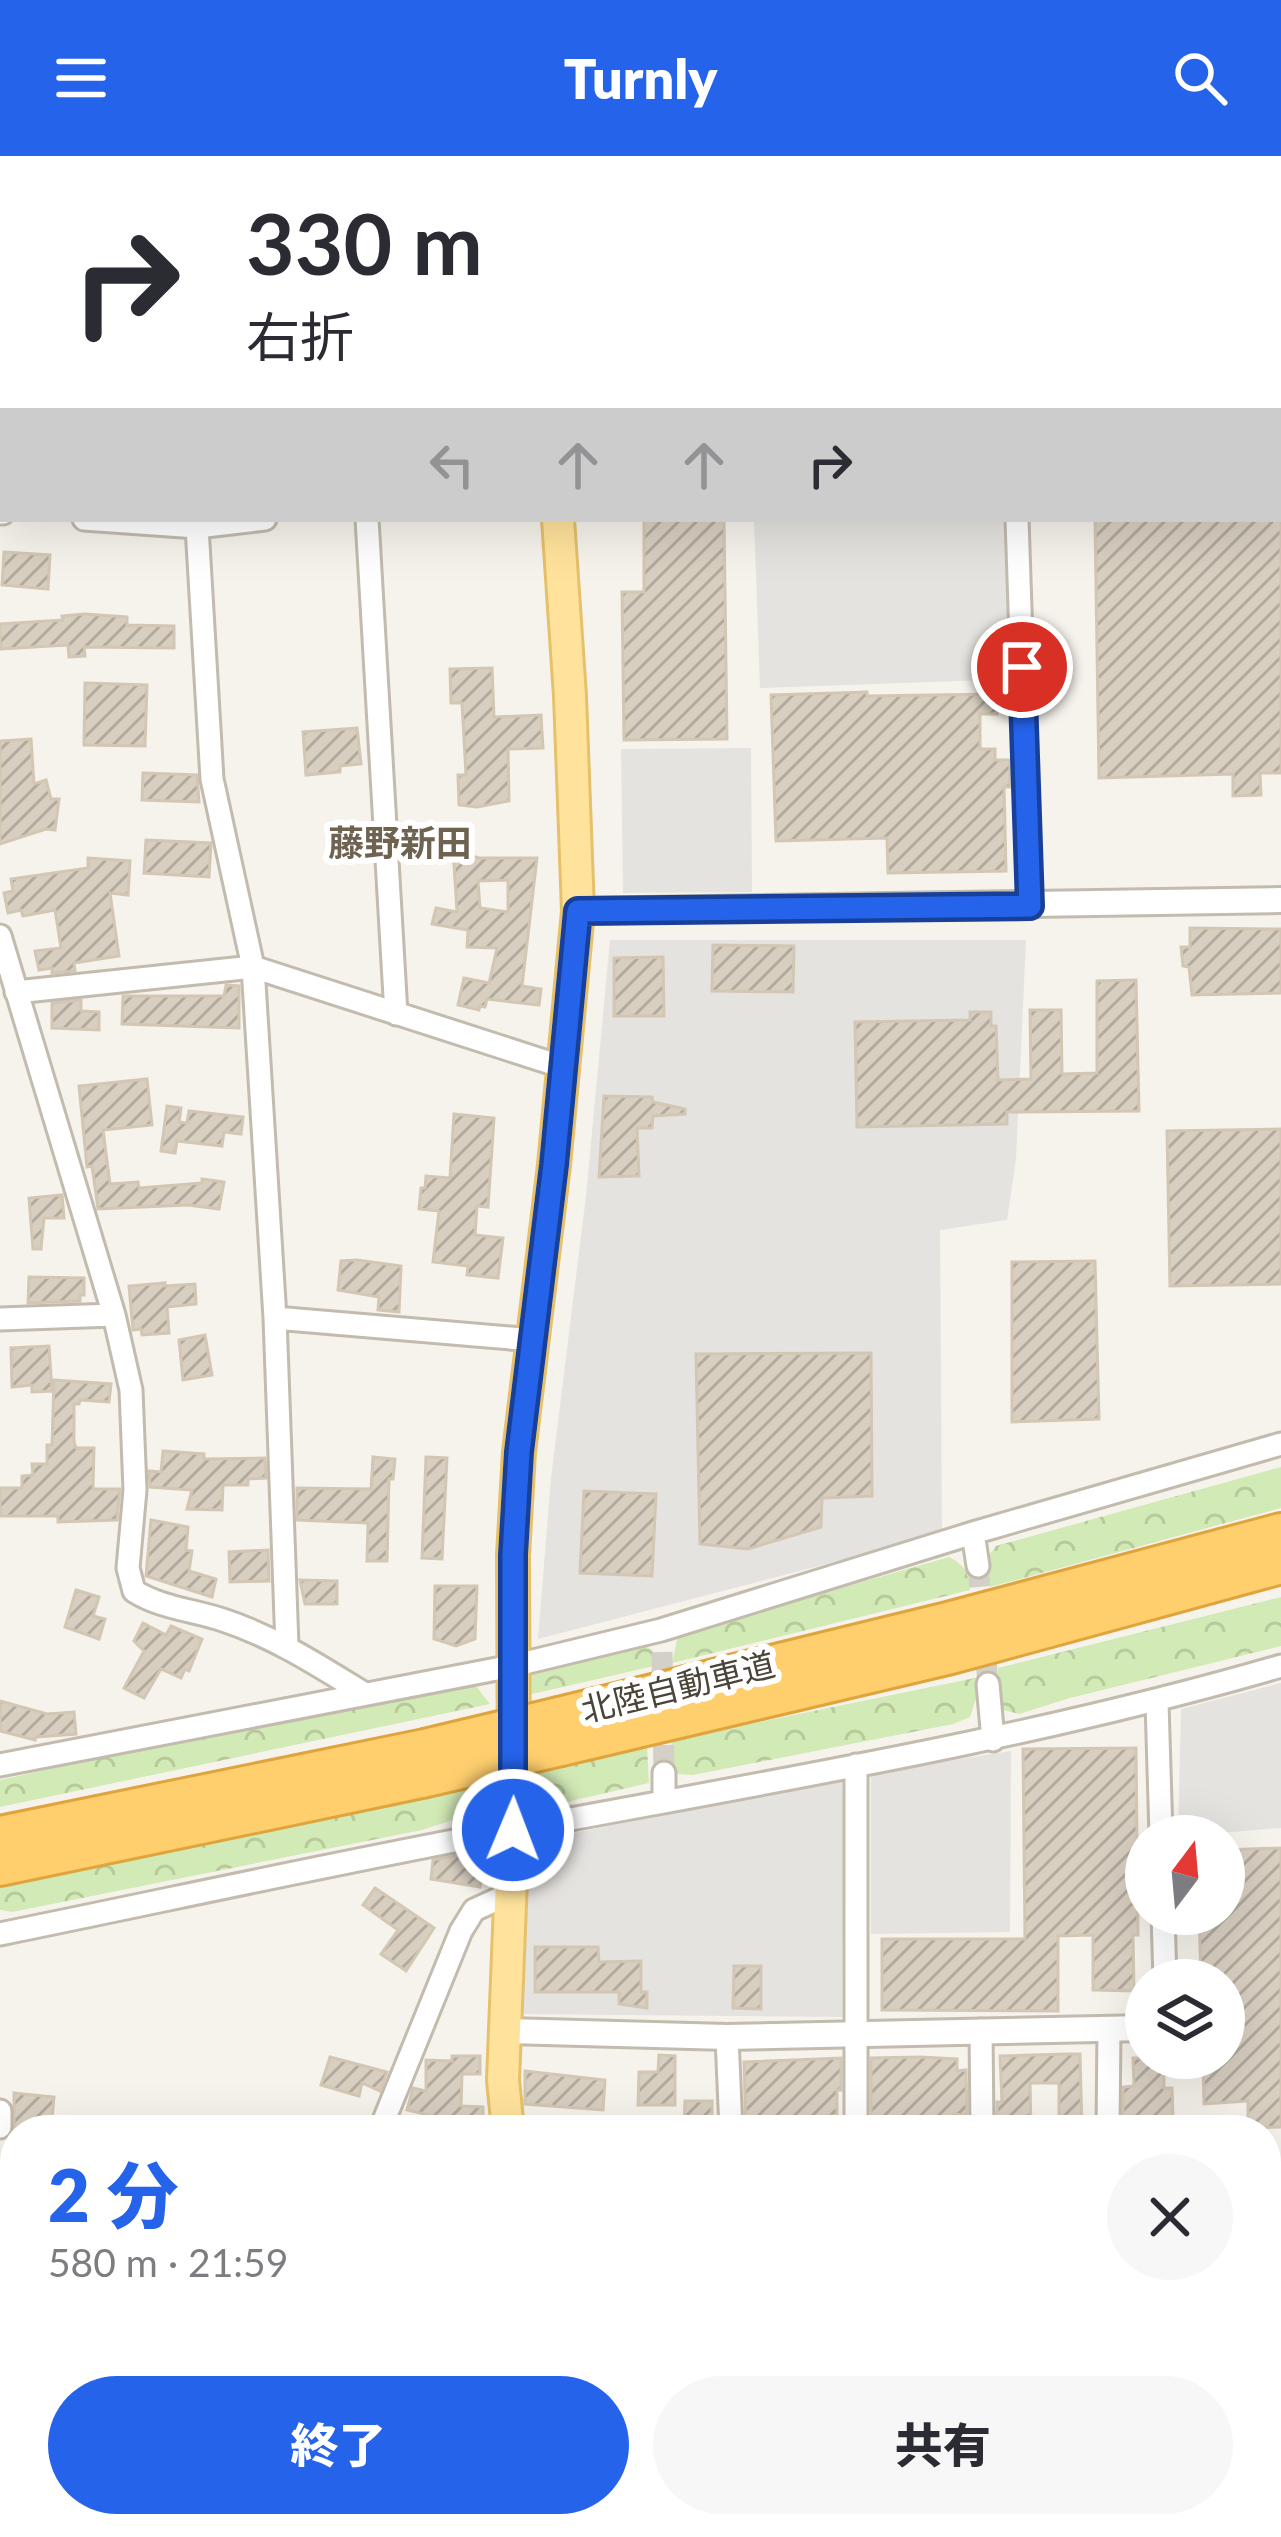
<!DOCTYPE html>
<html lang="ja">
<head>
<meta charset="utf-8">
<style>
	:root { --surface:#fff; --page:#f7f7f7; --text:#2b2b33; --muted:#7c7c81; --accent:#2563eb }
	body { margin:0; font-family:Lato,"Noto Sans JP",sans-serif; background:var(--page); color:var(--text); height:100vh; display:flex; flex-direction:column; font-size:45px; white-space:nowrap }
	* { box-sizing:border-box; margin:0 }
	p { font-size:39px; color:var(--muted) }
	.icon { flex:none; width:66px; height:66px; fill:none; stroke:currentColor; stroke-width:2; stroke-linecap:round; stroke-linejoin:round }
	.map { position:relative; flex:1; overflow:hidden }
	.sheet { position:absolute; left:0px; top:1959px; width:1281px; height:423px; display:flex; flex-direction:column; background:var(--surface); border-radius:48px 48px 0 0; box-shadow:0 12px 48px #0002 }
	.sheet>* { flex:none }
	.guide { position:absolute; left:0px; top:0px; width:1281px; height:366px; box-shadow:0 12px 48px #0002; background:#fff; color:var(--text); overflow:hidden }
	.needle { width:78px; rotate:16deg }
	.controls { position:absolute; left:1125px; top:1659px; display:grid; gap:24px }
	.controls a { display:grid; place-items:center; width:120px; height:120px; border-radius:50%; background:var(--surface); box-shadow:0 12px 48px #0002; font-size:60px }
	.pin { position:absolute; display:grid; place-items:center; width:102px; height:102px; color:#fff; margin:-51px; border:6px solid #fff; border-radius:50%; box-shadow:0 3px 12px #0007 }
	.me { position:absolute; width:132px; margin:-66px; rotate:1deg; stroke-linejoin:round; filter:drop-shadow(0 0 9px #0008) }
	.turn { display:flex; align-items:center; gap:42px; height:252px; padding:0 48px; font-size:54px }
	.turn .icon { width:156px; height:156px; stroke-width:2.5 }
	.turn b { display:block; font-size:84px; line-height:102px }
	.lanes { display:flex; align-items:center; height:114px; padding:0 48px; background:#0003; justify-content:center; gap:60px; direction:ltr }
	.lanes .off { opacity:.35 }
	.round { display:grid; place-items:center; flex:none; width:126px; height:126px; border-radius:63px; background:var(--page) }
	.overview { display:flex; align-items:center; justify-content:space-between; height:204px; padding:0 48px }
	h1 { font-size:72px; font-weight:800; line-height:90px; color:var(--accent) }
	.primary-button { display:flex; gap:24px; margin-top:auto; padding:24px 48px }
	.primary-button a { flex:1; height:138px; border-radius:72px; background:var(--accent); color:#fff; font-size:48px; font-weight:800; line-height:138px; text-align:center }
	.primary-button a+a { background:var(--page); color:var(--text) }
	header { display:flex; justify-content:space-between; align-items:center; height:156px; padding:0 48px; background:var(--accent); color:#fff; font-size:54px; font-weight:800 }
	.map>svg:first-child { display:block }
</style>
</head>
<body>
<header><svg class="icon" aria-label="menu" viewBox="0 0 24 24"><path d="M4 6h16M4 12h16M4 18h16"/></svg>Turnly<svg class="icon" aria-label="search" viewBox="0 0 24 24"><circle cx="10" cy="10" r="6"/><path d="M15 15l6 6"/></svg></header>
<div class="map">
<svg width="1281" height="2381" viewBox="0 0 1281 2381">
	<defs>
		<pattern id="forest-crowns" width="20" height="18" patternUnits="userSpaceOnUse" patternTransform="scale(3)"><rect width="20" height="18" fill="#d2eab5"/><path d="M2 6a3 3 0 1 1 6 0M12 15a3 3 0 1 1 6 0" fill="none" stroke="#b6ca9c"/></pattern>
		<pattern id="building-hatch" width="6" height="6" patternUnits="userSpaceOnUse" patternTransform="scale(3)"><rect width="6" height="6" fill="#d8cfc1"/><path d="M-1 1l2-2M0 6l6-6M5 7l2-2" fill="none" stroke="#b1aa9e"/></pattern>
	</defs>
	<rect width="100%" height="100%" fill="#f6f3ec"/>
	<path fill="url(#forest-crowns)" d="M1281,1311v41l-291,79 -3,-29 9,-12z
		M949,1401c16,8 20,16 21,33l-298,73 6,-28z
		M1281,1441v49l-211,52 -51,16 -16,-4 -5,-14v-28z
		M642,1487l11,8 1,15 -126,29 -3,-19 8,-7z
		M975,1522l1,21 -6,18 -17,7 -260,51 -16,-1 -4,-8 -1,-26z
		M476,1530l14,18 -490,103v-27l234,-51z
		M647,1589l2,38 -87,20c-20,-4 -29,-14 -37,-32z
		M475,1629l-7,30 -46,15 -410,82 -12,-2v-28z"/>
	<path fill="#e5e3e0" d="M754,363h256l6,160 -256,9z
		M751,592l1,144 -129,1 -2,-144z
		M610,784h416l-10,219 -9,61 -67,10 2,304 -404,105 13,-161 35,-282z
		M1281,1527v145l-103,8 3,-127z
		M1011,1595l-1,181 -139,2v-161z
		M844,1620l-2,241 -339,-3 20,-170z"/>
	<path fill="url(#building-hatch)" stroke="#d3c7b4" stroke-width="3" fill-rule="evenodd" d="M644,363h80l3,220 -103,1 -2,-148h22z
		M1095,363h186v254h-21l1,22 -28,1v-22l-134,4z
		M4,396l46,3 -2,34 -46,-4z
		M84,458l43,3v8l47,1v22l-90,-1 1,9 -16,1 -1,-12 -68,4v-25l63,-4 -1,-4z
		M492,512l2,49 47,-2 2,33 -35,1 1,52 -32,6 -18,-2 -1,-30h8l-4,-72h-11l-1,-34z
		M85,527l62,2 -2,61 -61,-1z
		M867,536v4l130,-2v20h-17v35h15v11h15v27h-6l2,84 -118,2 -1,-35 -111,3 -5,-146z
		M357,572l4,36 -21,2v6l-34,3 -3,-43z
		M31,583l3,45 12,-4 5,19h8l-4,31 -9,-1 -46,15v-103z
		M143,617l54,2 2,27 -57,-2z
		M146,684l65,3 -2,34 -65,-4z
		M453,692h16v7l10,3h58l-15,128 19,3 -2,16 -52,-6 -2,8 -5,-1 -1,4 -21,-5 6,-27 25,5 8,-35 -30,-1 1,-17 -36,-6 4,-16 21,4zM508,724v32l-28,-4 -2,-27z
		M88,702l42,3 -2,34 -18,-2 9,63 -45,7 1,8 -23,2v-5l-13,2 -4,-19 26,-3 -6,-38 -32,6 -2,-6 -13,3 -4,-20 9,-2 -2,-12 77,-11z
		M1190,772l91,1v64l-89,2 -3,-28 -6,-1 -2,-19h9z
		M713,789l81,1 -1,46 -81,-1z
		M663,801l1,59h-50v-58z
		M1136,824l3,131 -132,1v12l-150,3 -2,-105 115,-2v-8h21v14h5l2,54 33,-1 -1,-69h31l1,64 35,-1v-92z
		M226,829l13,1v42l-117,-4 1,-28h101z
		M81,844v11l18,1v18l-47,-2v-25z
		M147,923l5,46 -49,5 7,54 28,-2 1,6 63,-5v-4l22,3 -5,27 -31,-4 -90,4 -6,-43 -5,1 -8,-81z
		M604,940l48,1 1,5 32,7v5l-32,2 -1,12h-15l2,48 -40,1z
		M167,950l14,2 -2,14 8,1 2,-12 54,6 -2,17 -17,-2 -2,14 -45,-5 -2,12 -14,-2z
		M454,958l40,4 -6,89 -11,-1 -2,29 28,3 -5,40 -31,-3 1,-9 -35,-4 6,-51 -20,-2 2,-21h4l1,-12 24,2z
		M1281,973v155l-111,2 -3,-155z
		M62,1039l2,23h-20l-3,31h-8l-4,-51z
		M357,1104l44,6 -2,46 -21,-2 1,-13 -41,-7 3,-29z
		M1095,1105l4,158 -87,3v-160z
		M29,1121l55,1v17h-4v6l-52,2z
		M165,1127v3l30,-2 1,20 -29,3 2,26 -27,2 -1,-6 -8,1 -4,-44z
		M205,1179l7,40 -29,5 -4,-40z
		M49,1190l3,45 -20,1v-7l-20,2 -1,-39z
		M871,1197l1,143 -50,2 -1,29 -73,22 -48,-5 -4,-190z
		M54,1224l57,4 -2,18 -29,-2 -1,4h-5v38l2,6h18l-1,41h27l-3,31 -59,2v-6h-58v-28h22v-12l11,-1 -1,-11h15v-19h5z
		M163,1295l41,3v5l61,-1 1,20 -18,1v6h-25l-1,25 -35,-1 5,-19 -42,-3 -1,-16 12,1z
		M373,1301l22,2 -2,20h-4l-2,82h-20l1,-38 -71,-3v-32l74,1z
		M426,1301l21,1 -5,101 -20,-1z
		M584,1335l72,3 -4,82 -72,-3z
		M151,1364l37,7 -2,23 6,1 -3,20 27,8 -4,18 -66,-21z
		M268,1394l1,31 -39,1 -1,-30z
		M300,1424l37,1v23h-32z
		M435,1430h42l-2,53 -19,7 -22,-7z
		M76,1434l23,7 -6,19 12,3 -6,20 -34,-12z
		M143,1467l23,12 5,-9 31,13 -13,32 -4,-2 -4,9 -20,-9 -17,29 -20,-10 20,-37 -10,-10z
		M0,1545l47,13 27,-2 2,22 -40,3 -1,3 -35,-9z
		M1136,1592l2,187h-5l1,56 -41,-1v-55l-35,1v75l-176,-1v-71h143l-2,-190z
		M1281,1692v279l-33,1v-27l-44,3 -1,-46h21v-78h-23l-2,-66h25v-64z
		M460,1699l25,4 -5,28 -49,-8 2,-19z
		M375,1732l59,40 -28,43 -25,-17 17,-24 -35,-25z
		M535,1791h63l1,15 42,-1v31h6v16l-28,-4v-12h-84z
		M734,1810h27v43l-28,-1z
		M1066,1898h14l2,76h-23v-47h-29l1,47h-34v-28h5l-2,-46z
		M659,1899l16,1v49h-37l1,-33h19z
		M452,1900h28v18h-18l-1,32 22,1v15h-25l-51,-12 6,-22 13,3v-31l26,1z
		M330,1901l57,15 -7,19 -18,-8 -3,13 -38,-11z
		M920,1901l37,2v12l9,-1 1,45 -14,-1v8h-6v5h-21v-4l-55,5v-70z
		M841,1902v32h-4v25l-5,1v5h-7v5l-33,3 -46,1 -2,-68z
		M1133,1902h31v30h8l1,28h-9v14h-41v-43l11,-1z
		M525,1915l80,9 -2,30 -78,-6z
		M14,1937l40,4 -3,33h-37z
		M685,1945h27v29h-28z"/>
	<g fill="none" stroke-linecap="round" stroke-linejoin="round">
		<path stroke="#d4d0c8" stroke-width="21" stroke-dasharray="21 10" stroke-linecap="butt" d="M978,1410l10,118
			M662,1496l2,121"/>
		<defs>
			<path id="minor" d="M823,0l1,3
				M1011,0l1,3
				M0,357h3
				M84,363l113,8 68,-8
				M367,363l29,495
				M1017,363l13,387
				M197,371l15,252 41,188 22,351 12,328
				M0,780l114,379 17,75 4,100 -7,78 6,23c27,17 59,19 89,29 52,17 96,46 142,74
				M16,836l237,-25 310,100
				M275,1162l258,22
				M0,1163l114,-4
				M973,1377l5,33
				M988,1528l5,56
				M1157,1546l4,134
				M0,1609l512,-99 149,-36 312,-97 308,-89
				M856,1609v365
				M664,1617v29
				M1163,1758l2,66
				M0,1778c172,-35 344,-73 517,-105 256,-48 513,-90 764,-163
				M981,1874l1,100
				M727,1881l4,93
				M0,1955v16
				M380,1974l81,-199 13,-21 35,-16
				M1108,1974l1,-101
				M0,2039l15,2
				M26,2381l1,-14
				M394,2381l2,-14
				M977,2381l4,-14"/>
			<path id="tertiary" d="M578,755l703,-11
				M505,1875l222,6 419,-9
				M1266,2114l15,-11
				M0,2343h15
				M429,2367l136,14
				M1184,2367v14"/>
			<path id="primary" d="M535,0v3
				M508,1974l-5,-50 11,-276 -1,-249 6,-103 35,-287 24,-254 -8,-215 -12,-177
				M593,2367l2,14"/>
			<path id="motorway" d="M559,1560l389,-95 333,-89
				M561,1591l390,-92 330,-90
				M0,1679l425,-87
				M0,1711l422,-88
				M1266,2177l15,-15
				M1266,2214l15,-20
				M1266,2339l15,24"/>
		</defs>
		<use href="#minor" stroke="#c2bbae" stroke-width="27"/>
		<use href="#tertiary" stroke="#c2bbae" stroke-width="30"/>
		<use href="#primary" stroke="#e6c16a" stroke-width="36"/>
		<use href="#motorway" stroke="#e0a43c" stroke-width="42"/>
		<use href="#minor" stroke="#fff" stroke-width="21"/>
		<use href="#tertiary" stroke="#fff" stroke-width="24"/>
		<use href="#primary" stroke="#ffe39c" stroke-width="30"/>
		<use href="#motorway" stroke="#ffcf6e" stroke-width="36"/>
		<defs>
			<path id="motorway-bridge" d="M425,1592l134,-32
				M422,1623l139,-32"/>
		</defs>
		<use href="#motorway-bridge" stroke="#e0a43c" stroke-width="42" stroke-linecap="butt"/>
		<use href="#motorway-bridge" stroke="#ffcf6e" stroke-width="36"/>
	</g>
	<g fill="none" stroke-linecap="round" stroke-linejoin="round">
		<defs>
			<path id="route" d="M513,1674v-275l6,-103 35,-287 24,-254 452,-5 -8,-239"/>
		</defs>
		<use href="#route" stroke="#184099" stroke-width="30"/>
		<use href="#route" stroke="#2563eb" stroke-width="21"/>
	</g>
	<g text-anchor="middle" stroke-width="12" stroke-linejoin="round" paint-order="stroke">
		<g font-size="33" fill="#4b4439" stroke="#fff">
			<text transform="translate(678 1531) rotate(-14)" y="12">北陸自動車道</text>
		</g>
		<g font-size="36" font-weight="bold" fill="#6e6250" stroke="#fff">
			<text x="400" y="700">藤野新田</text>
		</g>
	</g>
</svg>
<div class="controls">
<a><svg class="needle" viewBox="-14 -14 28 28"><path d="M0-13l5 13h-10z" fill="#e53935"/><path d="M0 13l5-13h-10z" fill="#7c7c81"/></svg></a>
<a><svg class="icon" aria-label="layers" viewBox="0 0 24 24"><path d="M12 4l9 5-9 5-9-5zM3 14l9 5 9-5"/></svg></a>
</div>
<div class="pin" style="left:1022px;top:511px;background:#d93025"><svg class="icon" aria-label="arrive" viewBox="0 0 24 24"><path d="M6 21V4h12l-3 4 3 4H6"/></svg></div>
<svg class="me" style="left:513px;top:1674px" viewBox="-20 -20 40 40"><circle r="17" fill="#2563eb" stroke="#fff" stroke-width="3"/><path d="M0-11L8 9 0 5-8 9z" fill="#fff"/></svg>
<div class="guide">
<div class="turn"><svg class="icon" aria-label="right" viewBox="0 0 24 24"><path d="M7 20v-9h11M14 6l5 5-5 5"/></svg><div><b>330 m</b>右折</div></div>
<div class="lanes"><svg class="icon off" aria-label="left" viewBox="0 0 24 24"><path d="M17 20v-9H6M10 6l-5 5 5 5"/></svg><svg class="icon off" aria-label="ahead" viewBox="0 0 24 24"><path d="M12 20V5M6 11l6-6 6 6"/></svg><svg class="icon off" aria-label="ahead" viewBox="0 0 24 24"><path d="M12 20V5M6 11l6-6 6 6"/></svg><svg class="icon" aria-label="right" viewBox="0 0 24 24"><path d="M7 20v-9h11M14 6l5 5-5 5"/></svg></div>
</div>
<section class="sheet">
<div class="overview"><div><h1>2 分</h1><p>580 m · 21:59</p></div><a class="round"><svg class="icon" aria-label="close" viewBox="0 0 24 24"><path d="M6 6l12 12M18 6L6 18"/></svg></a></div>
<div class="primary-button"><a>終了</a><a>共有</a></div>
</section>
</div>
</body>
</html>
